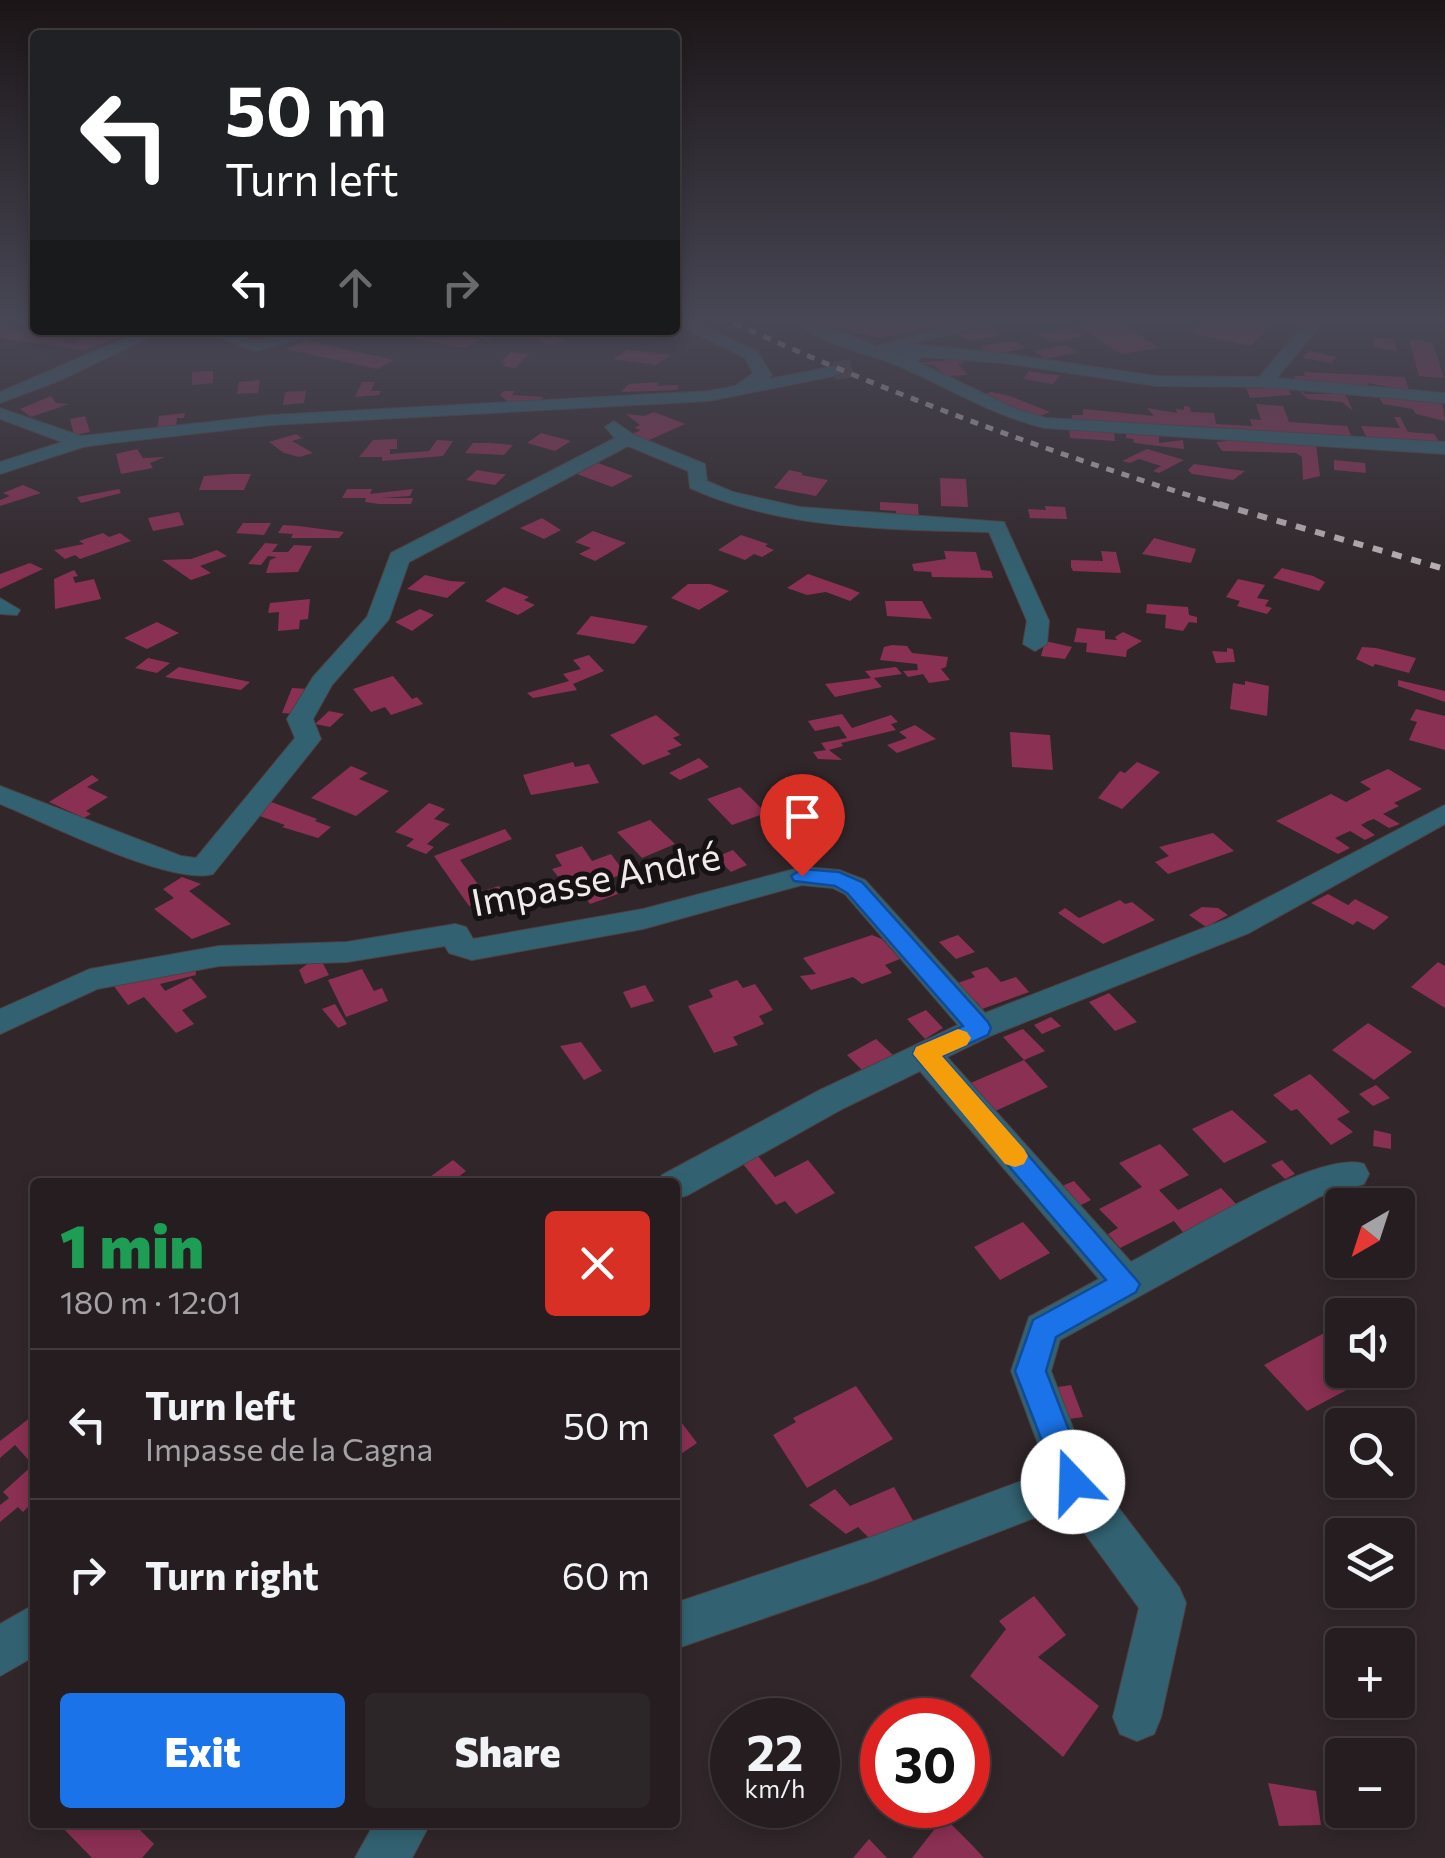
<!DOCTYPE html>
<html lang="en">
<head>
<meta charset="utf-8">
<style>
	:root { --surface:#251d20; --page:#2d2629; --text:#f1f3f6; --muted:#a3a2a5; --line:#423b3e; --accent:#1a73e8 }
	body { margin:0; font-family:Commissioner,sans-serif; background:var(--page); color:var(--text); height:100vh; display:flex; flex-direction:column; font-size:38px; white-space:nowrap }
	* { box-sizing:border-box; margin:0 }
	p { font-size:32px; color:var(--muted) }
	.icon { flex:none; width:55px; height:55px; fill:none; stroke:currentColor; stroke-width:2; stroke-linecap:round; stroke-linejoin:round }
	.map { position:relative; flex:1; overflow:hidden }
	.panel { position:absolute; left:30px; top:1178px; width:650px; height:650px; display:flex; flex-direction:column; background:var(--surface); border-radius:10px; box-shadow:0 5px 15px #0003,0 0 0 2px var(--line) }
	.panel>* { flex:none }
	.guide { position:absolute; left:30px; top:30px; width:650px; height:305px; border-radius:10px; box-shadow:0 5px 15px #0003,0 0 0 2px var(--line); background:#202124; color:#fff; overflow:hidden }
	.needle { width:65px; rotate:219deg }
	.tools { position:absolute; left:1325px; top:1188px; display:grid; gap:20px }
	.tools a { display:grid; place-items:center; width:90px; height:90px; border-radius:10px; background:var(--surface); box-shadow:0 5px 15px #0003,0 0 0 2px var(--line); font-size:50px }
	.speed { position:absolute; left:710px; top:1698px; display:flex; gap:20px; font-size:50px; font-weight:700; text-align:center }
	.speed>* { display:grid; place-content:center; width:130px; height:130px; border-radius:50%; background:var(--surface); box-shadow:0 5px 15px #0003,0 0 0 2px var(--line); line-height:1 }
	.speed small { font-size:25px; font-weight:400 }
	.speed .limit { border:15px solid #d22; background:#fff; color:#111 }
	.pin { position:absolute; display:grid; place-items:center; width:85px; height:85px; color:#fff; margin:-102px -42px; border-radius:50% 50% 50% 0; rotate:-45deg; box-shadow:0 0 10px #0007 }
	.pin .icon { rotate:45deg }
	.me { position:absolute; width:110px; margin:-55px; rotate:339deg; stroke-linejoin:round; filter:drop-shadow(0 0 8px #0008) }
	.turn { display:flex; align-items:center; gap:35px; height:210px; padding:0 30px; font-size:45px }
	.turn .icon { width:130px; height:130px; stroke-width:2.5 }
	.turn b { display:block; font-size:70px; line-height:85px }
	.lanes { display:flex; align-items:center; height:95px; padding:0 30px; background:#0003; justify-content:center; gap:50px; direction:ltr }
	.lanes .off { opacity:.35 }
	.round { display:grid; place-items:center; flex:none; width:105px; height:105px; border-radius:10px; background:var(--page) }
	.summary { display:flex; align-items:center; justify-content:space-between; height:170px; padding:0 30px }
	h1 { font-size:60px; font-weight:800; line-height:75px; color:#1e9e55 }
	.primary-button { display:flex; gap:20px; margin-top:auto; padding:20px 30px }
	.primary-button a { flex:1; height:115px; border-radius:10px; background:var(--accent); color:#fff; font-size:40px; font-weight:800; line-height:115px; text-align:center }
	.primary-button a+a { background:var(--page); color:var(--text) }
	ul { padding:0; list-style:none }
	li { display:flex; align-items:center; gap:30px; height:150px; padding:0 30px; border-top:2px solid var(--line) }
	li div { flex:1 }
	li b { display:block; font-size:38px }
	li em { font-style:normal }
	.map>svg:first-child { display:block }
</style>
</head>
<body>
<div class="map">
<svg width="1445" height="1858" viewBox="0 0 1445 1858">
	<rect width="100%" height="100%" fill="#31272a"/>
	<path fill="#8a3052" d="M819,323h126v2l-66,13 -37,-10 -9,2z
		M1073,323h47l40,25 -39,6z
		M1203,323h72l-25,23 -59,-13z
		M0,325l14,1 -6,3 10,2 17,-3 13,2 -6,4 21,-1 -6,4 10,1 -6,4 13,1 12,-7h7l-9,6 16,-7 19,2 -35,13 -79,-11 -5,-2z
		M988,327l14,8 -33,6 -13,-7z
		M1070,329l14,7 -32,7 -14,-8z
		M417,330h24l40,10 -17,8 -91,-17z
		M534,330l15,4 17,7 -16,4 -26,-10z
		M1372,337l22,2 3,12 -23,-4z
		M1409,339l23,2 12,37 -25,-2z
		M304,340l39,9 51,11 -17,9 -91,-20z
		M1012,340l14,8 -33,7 -14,-8z
		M1065,345l14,7 -33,7 -13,-8z
		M627,350l30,3 14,2 -15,10 -43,-6z
		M1309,351l28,6 -6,6 -28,-5z
		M511,352l18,2 -14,14 -13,-2 4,-3 -5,-1z
		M960,359l4,4 -6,1 10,11 -22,1 -13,-11 -19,-2z
		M213,371v12l-21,2v-13z
		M1029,371l17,3 14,1 -7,9 -30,-5z
		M1304,372l101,5 4,14 -41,-8 1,5 -74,-7 -1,-5h11z
		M260,380l-2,13 -21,1 2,-12z
		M362,382h13l-4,9h10l-2,4 -24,2z
		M658,382v4l20,-1v5l-57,2 8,-8z
		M1245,385l44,4 2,6 -41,3z
		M1298,390l8,4h39l8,17 -11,-9 -34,-3z
		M306,391l-2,12 -21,2 2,-13z
		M504,391h11l-3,4 31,2 -3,6 -33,-2 -7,-6z
		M991,392l19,4 40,16 -13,5 -53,-22z
		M51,396l5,7 13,1 -38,13 -11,-8z
		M1379,397l63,5 3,19 -29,-7 -3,-5 -30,-5z
		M1256,404l27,2 6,16 58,4 5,12 -280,-17v-6h11v-6l71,7 -7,-8 30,5 -1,-4 8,1v-4l6,1 1,5 23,1 2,11 36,2 -2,-7 11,1z
		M654,412l31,12 -38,17 -15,-7 9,-4 -7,-2 6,-3 -14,-11 18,2z
		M185,413l-1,5h-7l-1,10 -19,1 2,-13z
		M85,416l5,16 -16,3 -4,-16z
		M1394,417h6l8,15 26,2 6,9 -73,-5 -6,-12 39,2z
		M1069,429l45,3 1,9 -45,-3z
		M1126,432l33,2v9l24,-3 1,9 -50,-6 -1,-4 -7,-1z
		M541,433l30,8 -16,10 -28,-8z
		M296,434l6,4 -10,3 21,12 -14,4 -15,-4 -15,-11z
		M1224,438l92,6 4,32 -17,4 -1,-23 -6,-4 -74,-2 -6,-9 11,-1z
		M397,439v10h-7v5l39,-3 8,-11 16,1 -10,15 -61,5v-4h-23l14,-17z
		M473,443h18l22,2 -9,10 -39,-2z
		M137,449l6,9 22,-1 -15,6 3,5 -32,6 -5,-20z
		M1147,449l37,11 -25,13 -6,-2 8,-5 -22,-7 -9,4 -8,-2z
		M1334,460l31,3 1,10 -32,-3z
		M598,463l35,13 -21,11 -35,-13z
		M1194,464l51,7 -12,9 -41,-6 -4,-4z
		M477,470l24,4h5l-11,11 -29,-5z
		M789,470l14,3 -2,2 27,5 -12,16 -42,-8z
		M230,474h21l-7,16h-45l5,-14z
		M940,478l26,1 2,28 -27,-1z
		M23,485l18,8 -41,13v-6l10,-4 -7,-3z
		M119,489l2,4 -40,10 -4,-6z
		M347,489h25l-2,5 43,-5 -3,7 -29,2h32l-2,6h-32l-14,-2 1,-4h-24z
		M880,502l38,2 1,16 -23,-2v-7l-16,-1z
		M1045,506l20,1 2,12 -37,-1 -2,-9 18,1z
		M179,512l5,13 -31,6 -5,-13z
		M542,518l19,12 -17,9 -24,-11z
		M243,523h28l-7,12 -28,-2z
		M283,525l16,1 45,6 -5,6h-48l2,-4 -15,-1z
		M593,531l33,12 -31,18 -16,-7 12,-6 -16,-6z
		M103,533l6,4 11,-4 11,8 -51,18 -5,-4 -10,4 -11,-9 30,-6 -5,-3z
		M741,535l27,9 -3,2 9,4 -12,7 -8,-3 -9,6 -27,-10z
		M1154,538l42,11 -5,14 -49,-9z
		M265,543l13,1 -6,8h16l6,-7 18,1 -14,26 -32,1 4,-13 7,-3 -9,-1 -7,9 -13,-1z
		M217,550l10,6 -27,10 11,7 -20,7 -29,-20 29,-1z
		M944,551l32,1 5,18 10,1 2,7 -61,-1 -1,-5 -17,-1 -2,-7 34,-5z
		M1101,551l15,1 5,21 -48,-2 -2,-4v-7l32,1z
		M30,563l13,6 -43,20v-15z
		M1282,568l31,8 12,6 -6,9 -46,-13z
		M74,570l4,6 -5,1 2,6 19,-4 7,20 -46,10 -1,-30z
		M808,574l43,15 9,4 -10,8 -24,-9 -19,3 -20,-7z
		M425,575l25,6 16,1 -19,16 -40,-9z
		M1238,579l27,6 -8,13 12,2 -4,6 7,2 -5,6 -30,-8 3,-5 -14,-4z
		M688,584h22l19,7 -30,19 -28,-12z
		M504,587l25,10 -5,3 11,5 -17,10 -33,-14z
		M310,599l-2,20 -8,1 -1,9 -21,2 1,-19 -11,1 2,-10z
		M885,601h37l10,18 -45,-3z
		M1147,604l41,3 1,8 8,2v6l-8,-1 -6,9 -18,-3 1,-13 -20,-2z
		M420,609l14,6 -22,16 -17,-9z
		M591,616l18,3 39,7 -14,18 -58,-10z
		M157,622l22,11 -32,16 -23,-11z
		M1077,628l28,3v8l12,1 -2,-3 8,-5 19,9 -15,9 -1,7 -40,-5 1,-9 -13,-1z
		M1045,641l27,6 -7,12 -24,-3z
		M892,645l15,1 5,7 36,4 -2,10 -5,2 9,11 -21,3 -6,-9 -15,3 -5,-6 15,-1 -1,-6 -37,-4 4,-13z
		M1362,647l14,1 40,10 -7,15 -34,-9 -2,3 -17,-8z
		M1227,648l6,1 2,13 -19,1 -4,-12 15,1z
		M589,655l15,16 -31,13 4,6 -44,8 -6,-5 42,-12 -6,-7 18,-5 -8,-9z
		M148,658l22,5 -13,10 -22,-5z
		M179,667l71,15 -9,8 -76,-13z
		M896,667l6,7 -28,4 8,9 -47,10 -10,-13 46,-6 -6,-7z
		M393,676l19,23 5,-2 6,7 -32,11 -6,-8 -14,5 -18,-23z
		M1398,680l47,11v11l-47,-16z
		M1245,681l24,5 -2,30 -37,-7 3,-26 12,2z
		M292,688l17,1 -14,25 -13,-1z
		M1416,709l29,7v34l-36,-10 8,-18 -7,-2z
		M329,711l15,3 -14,13 -15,-3z
		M842,714l10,14 39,-13 7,7 -7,2 5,6 -55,13 2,3 -14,4 13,10 -24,-1 -5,-7 13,-2 -5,-7 26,-5 -8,-12 -24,5 -7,-10z
		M656,715l24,20 -7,3 9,7 -15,6 4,3 -28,11 -33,-30z
		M915,725l21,14 -39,14 -10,-8 20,-7 -8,-6z
		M1010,732l40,3 3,35 -41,-3z
		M699,758l10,9 -29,13 -11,-7z
		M573,762l2,5 14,-3 10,19 -68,12 -8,-20z
		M1137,762l23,10 -38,37 -24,-11 22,-27 5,2z
		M351,766l17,7 -9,6 30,12 -33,25 -45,-18z
		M1388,769l34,20 -28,14 5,3 -16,8 17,10 -11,4 -15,-9 -6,2 -7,4 14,10 -10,5 -15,-9 -15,7 15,10 -12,6 -62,-33 55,-27 15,8 25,-13 -11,-7z
		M92,775l7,5 -12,7 21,10 -22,14 5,3 -7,4 -35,-16z
		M740,787l26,26 -34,12 -25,-26z
		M266,800l51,19 -2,2 16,6 -13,11 -36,-11 3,-2 -31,-11z
		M429,803l16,6 -11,10 16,5 -23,20 7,3 -8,7 -20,-8 8,-7 -19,-7z
		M650,820l25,24 -33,14 -25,-26z
		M505,829l7,10 -52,21 23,31 16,-5 7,11 -37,9 -35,-50z
		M1213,833l21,18 -66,23 -13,-12 14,-6 -10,-9z
		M582,846l10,15 19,-7 14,19 -18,7 11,14 -28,10 -11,-15 -9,3 -18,-23 10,-3 -7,-11z
		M733,850l14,15 -16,7 -15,-15z
		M182,877l19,7 -12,7 42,33 -39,15 -38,-30 20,-11 -11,-9z
		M1328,894l20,11 7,-6 34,18 -15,13 -17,-9 -4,4 -42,-22z
		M1120,900l5,4 7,-2 23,18 -52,24 -45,-31 7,-5 14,10z
		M1202,907l16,1 10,7 -22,12 -17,-12z
		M872,935l10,4 18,20 -15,6 7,8 -30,11 -9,-7 -42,13 -11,-14 16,-2 -13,-16z
		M958,935l17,17 -19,7 -17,-17z
		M313,960h8l8,15 -24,9 -6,-14z
		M195,962l1,13 -36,9 5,7 26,-13 16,19 -25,13 12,14 -18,9 -32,-36 -16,8 -18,-24z
		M1438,962l7,4v42l-34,-21z
		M987,967l14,15 15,-5 13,15 -47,17 -5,-7 -5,2 -17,-20 20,-7 -4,-5z
		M362,969l12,22 8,-3 6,13 -42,16 -18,-37z
		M737,980l6,8 12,-4 18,26 -14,6 5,8 -31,13 5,8 -24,8 -26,-47 25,-9 -4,-7z
		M645,985l9,16 -23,7 -8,-16z
		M1109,993l28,29 -22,9 -26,-29z
		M335,1004l12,20 -9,4 -16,-19z
		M926,1010l17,18 -18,11 -18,-20z
		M1051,1017l10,9 -19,8 -8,-9z
		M1368,1023l44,29 -38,28 -42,-30z
		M1023,1029l22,22 -21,9 -21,-23z
		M876,1039l17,16 -30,16 -16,-16z
		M581,1042l21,29 -18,9 -24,-34z
		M1024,1060l24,27 -57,26 -25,-28z
		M1310,1074l40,38 -13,7 16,13 -22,13 -34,-36 -6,2 -18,-16z
		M1376,1085l14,13 -17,8 -14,-12z
		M1232,1110l35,32 -43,21 -32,-34z
		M1374,1130l17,4v15l-18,-3z
		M1160,1144l29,31 -30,15 19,20 43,-22 17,18 -52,30 -12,-15 -54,27 -12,-14 10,-6 -19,-19 43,-22 -23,-24z
		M758,1156l17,21 33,-17 27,33 -39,21 -11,-13 -9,4 -33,-41z
		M453,1160l13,11 -9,7 5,4h-39z
		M1282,1160l13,14 -10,5 -14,-14z
		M1074,1181l17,19 -16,8 -18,-20z
		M1023,1222l27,31 -50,27 -26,-33z
		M1328,1331l14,16v23h22l7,7 -64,34 -43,-46z
		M1071,1385l12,32 -14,2 -11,-32z
		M856,1386l37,53 -86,49 -34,-53 23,-13 -3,-4z
		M675,1414l22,29 -22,15z
		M31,1417l4,5v78l-12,12 -5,-5 -18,15v-17l9,-7 -6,-6 30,-27 -18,-20 -15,13v-17z
		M894,1487l20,35 -43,18 -13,-13 -12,7 -37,-29 26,-16 15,17z
		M1034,1596l32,39 -28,22 61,49 -36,51 -93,-81 36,-47 -7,-8z
		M1268,1783l48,8 5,34 -42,1z
		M944,1817l29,29 11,12h-72z
		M57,1822h75l22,22 -12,14h-50z
		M869,1839l18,19h-34z"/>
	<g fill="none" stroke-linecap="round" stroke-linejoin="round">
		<path stroke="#4e4447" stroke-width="18" stroke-dasharray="18 9" stroke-linecap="butt" d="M834,371l25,-4"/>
		<defs>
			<path id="minor" d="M675,323h21l61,28 15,24 -3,4 65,-13 9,5 -9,5 -125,25 -438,24 -159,18 -29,4 -83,27v-12l62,-20 -62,-23v-11l81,28 190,-21 438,-24 26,-5 18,-13 -8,-15z
				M797,323h22l57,23 86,-23h32l-83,21 92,9 153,23 103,1 46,-54h17l-45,55 168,15v10l-181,-16 -108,-1 -153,-23 -80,-6 -7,4 100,48 30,9 399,24v12l-400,-26c-51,-12 -95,-39 -142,-60 -33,-15 -77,-21 -106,-45zM895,350l11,3 -17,-2z
				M125,330h23l6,5 -93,45 -61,23v-11l132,-57z
				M218,330h18l-2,3 23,8 38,-11h69l-8,5 -60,5 -40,11 -39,-14z
				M462,330h26l8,5 -8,5z
				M614,421l20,14 71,29 2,17 26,11 67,15 204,15 45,99 -2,23 -12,7 -12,-7 4,-23 -38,-89c-100,-3 -206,-2 -299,-44l-2,-17 -60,-25 -219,116 -20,57 -57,66 -19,34 8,20 -108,135c-43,12 -168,-52 -213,-70v-18l181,70 15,2 99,-120 -8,-19 26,-42 54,-60 24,-64 224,-115 -10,-11z
				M0,598l20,12 -3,5 -17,-1z
				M1445,805v19l-196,109 -259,103 -43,21 184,205c46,-24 188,-113 233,-98l5,10 -5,10 -45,13 -259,143 -9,31 38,98 90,118 7,16 -25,114 -7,17 -17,7 -17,-7 -7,-17 26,-109 -74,-102 -191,74 -199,69v-46l199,-67 174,-65 -37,-100 18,-54 70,-38 -179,-208 -76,37 -156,87 -13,4v-17h-17l4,-7 158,-85 138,-65 -113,-131 -12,-6 -31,-3 -159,44 -171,31 -23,-7 -4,-7 -98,16 -128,4 -122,23 -97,45v-25l90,-40 129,-23 128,-4 108,-18 11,3 7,12 170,-30 159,-42 37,3 26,10 120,133 242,-94z
				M35,1604v52l-35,20v-52z
				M375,1822h56l-19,36h-57z"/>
		</defs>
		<use href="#minor" stroke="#4c4245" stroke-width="2"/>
		<use href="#minor" fill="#326271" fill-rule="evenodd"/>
		<path stroke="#bdb6b7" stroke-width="5" stroke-dasharray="8 8" stroke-linecap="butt" d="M734,323c160,73 324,133 493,184"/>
		<path stroke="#bdb6b7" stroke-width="6" stroke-dasharray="10 10" stroke-linecap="butt" d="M1219,504l226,65"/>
	</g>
	<linearGradient id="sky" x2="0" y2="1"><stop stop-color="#1b1517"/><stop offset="0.55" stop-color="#484755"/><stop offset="1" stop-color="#484755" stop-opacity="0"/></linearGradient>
	<rect width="1445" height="583" fill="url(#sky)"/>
	<path fill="#1a73e8" stroke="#114b97" stroke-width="2.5" d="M802,869l37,3 23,10 126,140 3,6 -3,7 -46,21 198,228 -4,8 -80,45 -10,34 43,111 -4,11 -12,4 -11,-4 -47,-122 18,-51 73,-40 -193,-226 3,-7 47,-21 -116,-133 -12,-7 -41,-5 -3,-5z"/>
	<path fill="#f59e0b" d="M958,1029l9,3 4,6 -4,7 -25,11 82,93 4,7 -4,8 -9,3 -10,-3 -92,-110 3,-7z"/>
	<g text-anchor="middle" stroke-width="10" stroke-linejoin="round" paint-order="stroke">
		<g font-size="38" fill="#f0eaeb" stroke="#161213">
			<text transform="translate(596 880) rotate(-11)" y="13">Impasse André</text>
		</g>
	</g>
</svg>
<div class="tools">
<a><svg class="needle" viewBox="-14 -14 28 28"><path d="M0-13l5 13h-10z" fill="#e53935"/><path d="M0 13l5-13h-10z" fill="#a3a2a5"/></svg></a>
<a><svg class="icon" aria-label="sound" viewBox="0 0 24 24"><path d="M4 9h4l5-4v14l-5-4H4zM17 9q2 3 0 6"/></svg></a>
<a><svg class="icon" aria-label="search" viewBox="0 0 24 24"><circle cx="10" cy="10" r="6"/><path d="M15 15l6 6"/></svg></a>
<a><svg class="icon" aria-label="layers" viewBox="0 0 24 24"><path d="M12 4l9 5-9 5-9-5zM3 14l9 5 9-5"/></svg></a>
<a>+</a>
<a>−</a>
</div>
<div class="speed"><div>22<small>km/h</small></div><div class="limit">30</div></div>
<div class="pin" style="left:802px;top:876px;background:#d93025"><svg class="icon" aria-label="arrive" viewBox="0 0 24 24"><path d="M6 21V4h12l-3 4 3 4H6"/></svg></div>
<svg class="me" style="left:1073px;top:1482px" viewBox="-20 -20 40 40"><circle r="19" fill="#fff"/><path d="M0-13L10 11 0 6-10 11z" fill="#1a73e8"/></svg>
<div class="guide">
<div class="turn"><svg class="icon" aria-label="left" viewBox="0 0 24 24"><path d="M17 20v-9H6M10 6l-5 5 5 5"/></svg><div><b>50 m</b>Turn left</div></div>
<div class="lanes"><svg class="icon" aria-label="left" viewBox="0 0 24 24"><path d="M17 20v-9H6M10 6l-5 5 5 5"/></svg><svg class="icon off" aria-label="ahead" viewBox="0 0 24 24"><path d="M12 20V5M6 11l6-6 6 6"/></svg><svg class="icon off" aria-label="right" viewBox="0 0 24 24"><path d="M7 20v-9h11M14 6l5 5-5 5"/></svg></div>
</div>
<section class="panel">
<div class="summary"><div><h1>1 min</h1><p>180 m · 12:01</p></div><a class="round" style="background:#d93025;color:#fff"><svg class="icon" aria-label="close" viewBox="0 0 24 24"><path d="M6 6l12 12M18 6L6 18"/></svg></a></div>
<ul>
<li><svg class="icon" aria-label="left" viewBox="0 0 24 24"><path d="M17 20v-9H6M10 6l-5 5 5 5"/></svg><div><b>Turn left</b><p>Impasse de la Cagna</p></div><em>50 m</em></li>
<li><svg class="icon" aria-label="right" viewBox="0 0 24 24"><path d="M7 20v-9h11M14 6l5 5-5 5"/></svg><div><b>Turn right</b></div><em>60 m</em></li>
</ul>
<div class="primary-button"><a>Exit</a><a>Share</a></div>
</section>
</div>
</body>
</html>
